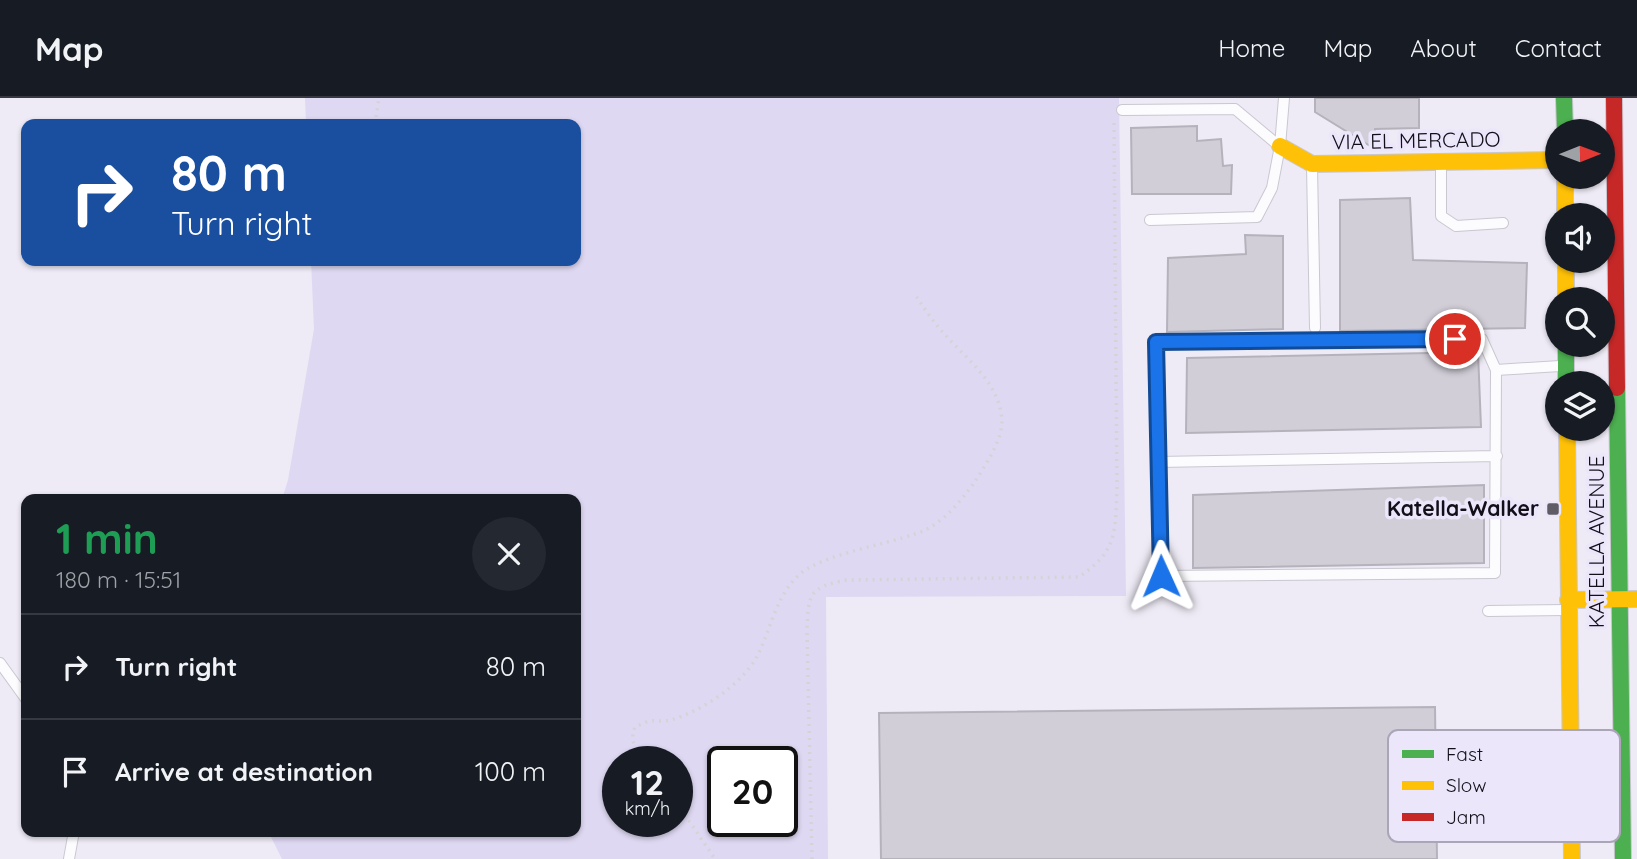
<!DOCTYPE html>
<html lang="en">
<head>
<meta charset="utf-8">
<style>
	:root { --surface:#171b24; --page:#242831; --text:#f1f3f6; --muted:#9ea1a6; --line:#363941 }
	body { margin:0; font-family:Quicksand,sans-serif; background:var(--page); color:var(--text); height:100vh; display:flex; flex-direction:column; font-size:26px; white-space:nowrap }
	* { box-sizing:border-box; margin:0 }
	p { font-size:23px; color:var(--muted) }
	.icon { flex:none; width:38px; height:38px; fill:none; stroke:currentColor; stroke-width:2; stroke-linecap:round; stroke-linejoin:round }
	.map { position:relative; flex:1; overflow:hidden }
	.details { position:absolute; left:21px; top:396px; width:560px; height:343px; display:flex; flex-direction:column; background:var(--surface); border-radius:14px; box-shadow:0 2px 5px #0004 }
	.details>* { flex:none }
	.guide { position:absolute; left:21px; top:21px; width:560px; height:147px; border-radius:14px; box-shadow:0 2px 5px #0004; background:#1a4fa0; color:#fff; overflow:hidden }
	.needle { width:46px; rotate:89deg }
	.fabs { position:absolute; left:1545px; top:21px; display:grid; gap:14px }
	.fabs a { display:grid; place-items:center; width:70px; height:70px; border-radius:50%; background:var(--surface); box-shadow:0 2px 5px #0004; font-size:35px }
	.speed { position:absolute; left:602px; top:648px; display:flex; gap:14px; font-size:35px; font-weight:700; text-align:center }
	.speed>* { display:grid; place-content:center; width:91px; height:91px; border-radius:50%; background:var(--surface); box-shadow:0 2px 5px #0004; line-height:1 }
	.speed small { font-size:18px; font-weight:400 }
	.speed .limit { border:4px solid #111; border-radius:10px; background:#fff; color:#111 }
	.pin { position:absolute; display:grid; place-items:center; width:60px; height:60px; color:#fff; margin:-30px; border:4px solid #fff; border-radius:50%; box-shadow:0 2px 7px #0007 }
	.me { position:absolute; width:77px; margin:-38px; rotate:359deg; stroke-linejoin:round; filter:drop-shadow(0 0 5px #0008) }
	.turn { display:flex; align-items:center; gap:24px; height:147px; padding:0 35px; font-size:32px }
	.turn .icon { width:91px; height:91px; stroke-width:2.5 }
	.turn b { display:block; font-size:49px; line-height:60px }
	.round { display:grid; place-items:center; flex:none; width:74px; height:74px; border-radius:37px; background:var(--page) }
	.overview { display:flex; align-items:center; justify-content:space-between; height:119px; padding:0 35px }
	h1 { font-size:42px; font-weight:800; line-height:52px; color:#1e9e55 }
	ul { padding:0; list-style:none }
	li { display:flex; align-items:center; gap:21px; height:105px; padding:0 35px; border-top:2px solid var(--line) }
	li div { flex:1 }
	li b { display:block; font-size:26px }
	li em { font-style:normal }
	header { display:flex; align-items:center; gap:42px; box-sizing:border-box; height:98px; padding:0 35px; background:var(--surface); border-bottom:2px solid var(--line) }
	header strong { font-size:33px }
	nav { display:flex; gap:38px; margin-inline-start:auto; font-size:24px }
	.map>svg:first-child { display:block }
</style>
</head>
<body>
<header>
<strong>Map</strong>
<nav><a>Home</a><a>Map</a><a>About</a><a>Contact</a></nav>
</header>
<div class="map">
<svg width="1637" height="761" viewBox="0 0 1637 761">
	<rect width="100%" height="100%" fill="#eeebf6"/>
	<path fill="#dfd8f2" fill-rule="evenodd" d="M305,0h814l7,498 -300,1 2,262h-546l-14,-28h308v-332h-294l6,-19 26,-151 -3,-68h265v-137h-270zM618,663h59v60h-59zM723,663h59v60h-59z"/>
	<path fill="#d1ced8" stroke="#b5b2bc" stroke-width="2" d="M1315,0h104v30l-44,1v20l-60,-37z
		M1197,28v15l24,-2 2,27 9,-1 -1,29h-99l-1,-66z
		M1410,100l3,62 114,3 -2,65 -185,3v-131z
		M1245,137l38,1v93l-116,3 1,-74 78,-4z
		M1478,254l3,75 -295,6 1,-75z
		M1484,387v78l-291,5v-73z
		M1435,609l2,152h-556l-2,-146z"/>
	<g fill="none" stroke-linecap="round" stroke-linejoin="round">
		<defs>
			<path id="lane" d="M1122,12l113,-1 43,36
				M1441,67v51l15,10 47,-3
				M1312,68l3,162
				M1150,122l107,-3 15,-29 8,-42 4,-48
				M1496,272l-1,203 -334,3 -6,-234 327,-3 14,31 64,-4
				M1158,364l339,-6
				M1488,513l78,-1
				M0,565l26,36
				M69,761l5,-28"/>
			<path id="fast" d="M1564,0l1,33
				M1566,247v38
				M1617,290l6,471"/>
			<path id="slow" d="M1280,48l32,18 246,-4
				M1565,79v38
				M1566,163v38
				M1567,331l5,430
				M1568,502l69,-1"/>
			<path id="jam" d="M1614,0l3,290"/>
		</defs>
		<use href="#lane" stroke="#c9c7d0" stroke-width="12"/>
		<use href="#fast" stroke="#c9c7d0" stroke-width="18"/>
		<use href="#slow" stroke="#c9c7d0" stroke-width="18"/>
		<use href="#jam" stroke="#c9c7d0" stroke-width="18"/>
		<path stroke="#d4d4d7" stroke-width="3.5" stroke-dasharray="2 5" stroke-linecap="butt" d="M375,26l4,-26
			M645,663c-9,-12 -16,-19 -10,-34 5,-2 10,-5 15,-6 7,-1 14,1 21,-1 30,-9 69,-34 85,-62 15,-27 19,-62 44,-84 24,-20 84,-29 115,-40 26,-8 43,-30 59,-51 11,-17 28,-42 28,-62 -2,-40 -38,-63 -61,-91 -9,-10 -17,-22 -25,-34
			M677,705l38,56
			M812,761l-5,-228c1,-37 2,-44 40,-51l232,-3c38,-26 36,-43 38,-87l-3,-368"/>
		<use href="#lane" stroke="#fcfcfe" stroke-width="10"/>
		<use href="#fast" stroke="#4caf50" stroke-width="16"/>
		<use href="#slow" stroke="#ffc107" stroke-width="16"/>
		<use href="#jam" stroke="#c62828" stroke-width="16"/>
	</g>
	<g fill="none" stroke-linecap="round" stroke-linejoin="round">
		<defs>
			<path id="route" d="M1161,478l-5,-234 299,-3"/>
		</defs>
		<use href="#route" stroke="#114b97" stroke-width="18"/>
		<use href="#route" stroke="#1a73e8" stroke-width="12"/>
	</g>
	<rect fill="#5f5c66" stroke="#ece6fb" stroke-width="2.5" x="1546" y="404" width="14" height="14" rx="3.5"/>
	<g text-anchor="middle" stroke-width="7" stroke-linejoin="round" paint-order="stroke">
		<g font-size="21" fill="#120f18" stroke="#ece6fb">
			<text transform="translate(1416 43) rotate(-1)" y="7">VIA EL MERCADO</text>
			<text transform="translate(1597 444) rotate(-90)" y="7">KATELLA AVENUE</text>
		</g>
		<g font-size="21" font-weight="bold" fill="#120f18" stroke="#ece6fb" text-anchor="end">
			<text x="1539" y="418">Katella-Walker</text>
		</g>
	</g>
	<rect x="1388" y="632" width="232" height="112" rx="10" fill="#ece6fb" stroke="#aba6b7" stroke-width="2"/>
	<rect x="1402" y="652" width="32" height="8" fill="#4caf50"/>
	<rect x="1402" y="683" width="32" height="9" fill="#ffc107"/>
	<rect x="1402" y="715" width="32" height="8" fill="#c62828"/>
	<g font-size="19" fill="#120f18">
		<text x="1446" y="663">Fast</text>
		<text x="1446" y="694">Slow</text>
		<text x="1446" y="726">Jam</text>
	</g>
</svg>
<div class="fabs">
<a><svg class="needle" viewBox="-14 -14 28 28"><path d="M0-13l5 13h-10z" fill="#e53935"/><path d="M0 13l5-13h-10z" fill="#9ea1a6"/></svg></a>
<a><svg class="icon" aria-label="sound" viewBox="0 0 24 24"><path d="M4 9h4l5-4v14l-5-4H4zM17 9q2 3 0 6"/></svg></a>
<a><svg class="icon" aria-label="search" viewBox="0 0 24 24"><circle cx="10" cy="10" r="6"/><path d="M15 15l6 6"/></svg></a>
<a><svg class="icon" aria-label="layers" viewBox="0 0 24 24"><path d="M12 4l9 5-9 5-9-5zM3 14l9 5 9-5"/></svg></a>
</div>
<div class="speed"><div>12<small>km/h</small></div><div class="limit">20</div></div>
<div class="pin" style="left:1455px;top:241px;background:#d93025"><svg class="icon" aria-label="arrive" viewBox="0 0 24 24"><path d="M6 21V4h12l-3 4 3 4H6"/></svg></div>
<svg class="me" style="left:1161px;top:478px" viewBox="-20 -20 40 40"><path d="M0-17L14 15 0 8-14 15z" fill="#1a73e8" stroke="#fff" stroke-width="4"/></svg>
<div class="guide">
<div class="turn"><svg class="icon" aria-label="right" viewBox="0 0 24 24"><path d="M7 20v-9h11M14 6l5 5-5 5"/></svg><div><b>80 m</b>Turn right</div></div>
</div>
<section class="details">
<div class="overview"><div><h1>1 min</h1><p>180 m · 15:51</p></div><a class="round"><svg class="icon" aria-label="close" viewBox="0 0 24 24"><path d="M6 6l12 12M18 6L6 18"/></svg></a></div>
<ul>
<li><svg class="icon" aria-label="right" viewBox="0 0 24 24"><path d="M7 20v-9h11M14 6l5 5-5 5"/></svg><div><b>Turn right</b></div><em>80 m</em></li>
<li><svg class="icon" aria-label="arrive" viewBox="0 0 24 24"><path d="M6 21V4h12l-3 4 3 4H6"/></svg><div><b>Arrive at destination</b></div><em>100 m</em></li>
</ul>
</section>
</div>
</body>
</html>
